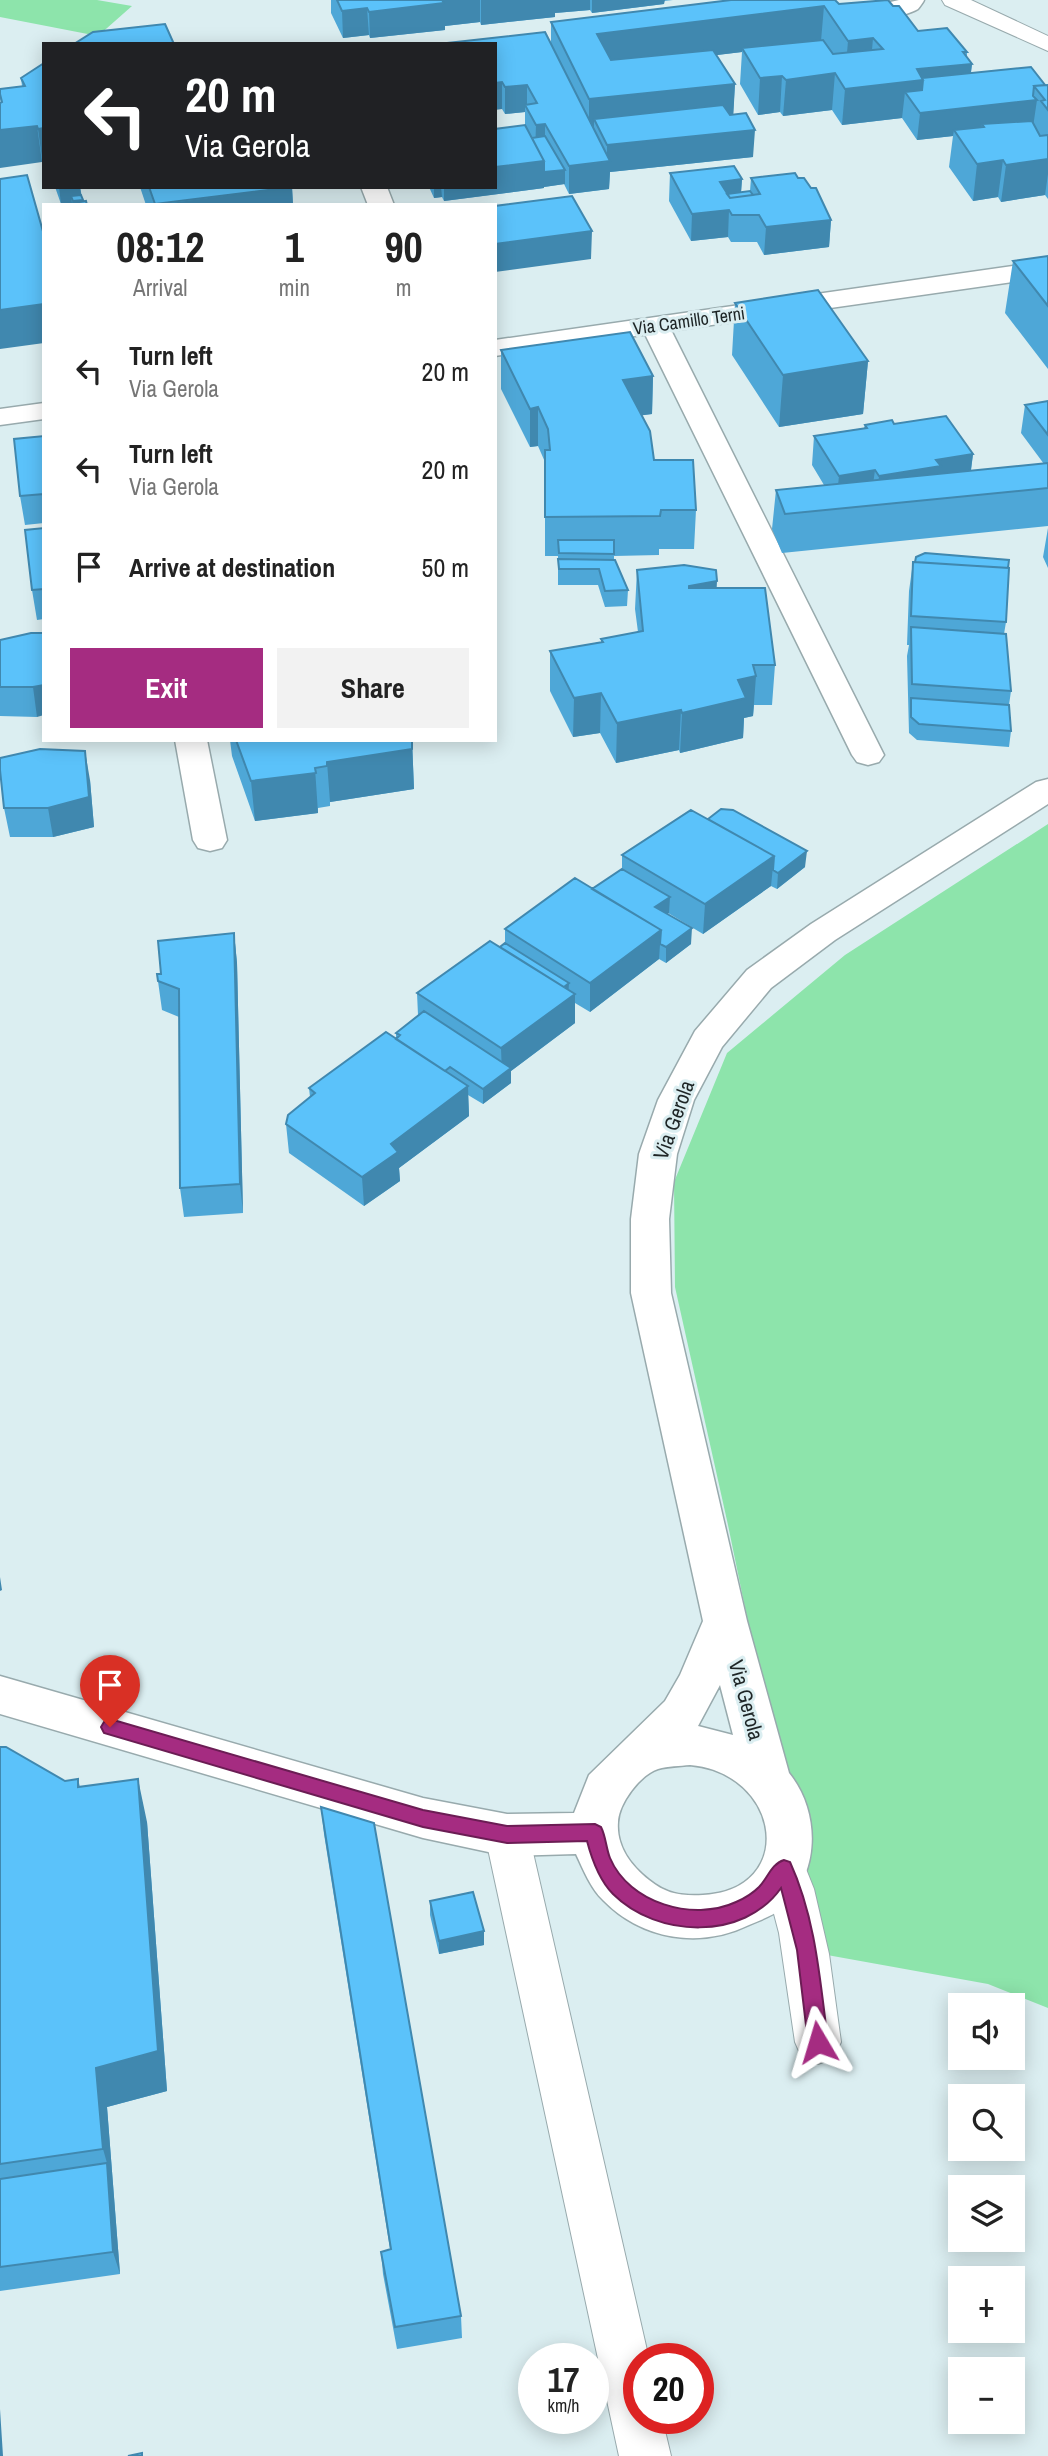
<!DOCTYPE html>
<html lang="en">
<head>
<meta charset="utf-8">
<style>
	:root { --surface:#fff; --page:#f2f2f2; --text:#222; --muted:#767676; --accent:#a52c81 }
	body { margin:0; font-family:"Archivo Narrow",sans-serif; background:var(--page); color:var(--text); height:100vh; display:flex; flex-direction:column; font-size:26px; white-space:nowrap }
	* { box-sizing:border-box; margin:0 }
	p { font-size:23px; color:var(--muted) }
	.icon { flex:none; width:38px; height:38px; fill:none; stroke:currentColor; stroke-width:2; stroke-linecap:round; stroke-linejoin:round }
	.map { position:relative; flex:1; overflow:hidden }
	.side { position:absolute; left:42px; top:203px; width:455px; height:539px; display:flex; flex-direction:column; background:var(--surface); border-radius:0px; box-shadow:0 4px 18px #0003 }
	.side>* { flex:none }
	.top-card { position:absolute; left:42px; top:42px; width:455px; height:147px; border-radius:0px; box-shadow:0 4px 18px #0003; background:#202124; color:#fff; overflow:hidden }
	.buttons { position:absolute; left:948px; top:1993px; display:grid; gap:14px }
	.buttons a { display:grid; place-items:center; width:77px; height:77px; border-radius:0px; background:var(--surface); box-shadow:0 4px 18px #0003; font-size:35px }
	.speed { position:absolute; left:518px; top:2343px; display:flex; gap:14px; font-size:35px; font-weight:700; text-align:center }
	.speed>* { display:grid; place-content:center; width:91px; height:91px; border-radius:50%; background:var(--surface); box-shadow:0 4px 18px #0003; line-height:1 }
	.speed small { font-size:18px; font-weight:400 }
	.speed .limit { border:10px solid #d22; background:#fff; color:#111 }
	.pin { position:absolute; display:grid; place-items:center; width:60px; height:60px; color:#fff; margin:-72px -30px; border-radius:50% 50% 50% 0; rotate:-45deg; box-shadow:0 0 7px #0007 }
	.pin .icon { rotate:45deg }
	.me { position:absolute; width:77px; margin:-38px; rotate:353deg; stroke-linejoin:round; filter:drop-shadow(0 0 5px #0008) }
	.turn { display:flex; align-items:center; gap:24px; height:147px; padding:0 28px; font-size:32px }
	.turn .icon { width:91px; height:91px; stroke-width:2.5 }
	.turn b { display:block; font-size:49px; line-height:60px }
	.eta { display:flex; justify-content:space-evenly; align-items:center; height:119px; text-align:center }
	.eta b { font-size:42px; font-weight:700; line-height:49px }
	.cta { display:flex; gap:14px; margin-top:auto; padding:14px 28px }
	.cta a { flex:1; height:80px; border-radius:0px; background:var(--accent); color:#fff; font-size:28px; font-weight:700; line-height:80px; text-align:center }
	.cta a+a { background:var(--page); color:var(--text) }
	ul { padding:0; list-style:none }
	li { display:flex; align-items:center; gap:21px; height:98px; padding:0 28px }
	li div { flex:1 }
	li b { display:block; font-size:26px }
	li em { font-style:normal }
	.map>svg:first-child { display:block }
</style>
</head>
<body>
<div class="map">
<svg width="1048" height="2456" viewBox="0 0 1048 2456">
	<rect width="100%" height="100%" fill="#dbeef1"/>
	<path fill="#8de4ab" d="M0,0h97l35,6 -34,30 -98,-19z
		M1048,824v1184l-60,-24 -172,-31 -88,-428 -53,-238 -1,-105 53,-129 118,-98z"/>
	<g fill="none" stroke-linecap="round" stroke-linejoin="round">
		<defs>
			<path id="service" d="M942,0h29l77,36v15l-103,-46z
				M507,1815l16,6 6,14 120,524h-10v59h23l9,38h-52l-134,-621 6,-14z
				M784,1848l16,6 14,35 15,65 12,88 -7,16 -16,6 -16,-6 -7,-16 -16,-109 -17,-65 6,-14z"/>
			<path id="minor" d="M899,0h25c0,1 -5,8 -6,9 -15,9 -62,15 -78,11l-4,-5 4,-5c19,-5 39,-5 59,-10z
				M361,187h26l7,18h-26z
				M655,318l10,2 4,6 215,429 -5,7 -11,3 -11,-3 -5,-7 -211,-429 4,-6z
				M175,740h32l20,100 -5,8 -12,3 -12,-3 -5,-8z
				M1048,779v25l-213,136 -64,48 -49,59 -28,53 -17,54 -8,65 2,74 76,328 42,152c31,38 32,100 -7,135 -9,8 -22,12 -33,17 -49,24 -107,15 -146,-25 -12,-11 -20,-31 -27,-46l-69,2 -84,-18 -423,-124v-38l423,122 84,16 67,-1 15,-38 76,-74 15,-26 23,-54 -72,-328v-74l8,-65 19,-54 37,-69 52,-61 64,-46 225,-142zM720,1685l13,50 -35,-9zM690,1765c91,8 108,125 13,130 -22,1 -37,-1 -54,-15 -18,-14 -33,-34 -31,-58 1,-19 22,-47 40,-53 10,-3 22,-3 32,-4z"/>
			<path id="tertiary" d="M1048,261v16l-553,79v-16z
				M44,403v16l-44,6v-16z"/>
		</defs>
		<use href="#service" stroke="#98aaad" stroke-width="2"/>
		<use href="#minor" stroke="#98aaad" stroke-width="3"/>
		<use href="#tertiary" stroke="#98aaad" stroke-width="3"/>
		<use href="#service" fill="#fff" fill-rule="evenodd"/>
		<use href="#minor" fill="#fff" fill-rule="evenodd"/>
		<use href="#tertiary" fill="#fff" fill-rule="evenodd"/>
	</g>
	<path fill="#4ea7d7" d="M331,0h342l-9,1v3l-72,9 -2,-3 -35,3v4l-74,8 -1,-3 -35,4v4l-75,8 -1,-3 -26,3 -12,-25z
		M839,4l54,2 25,25 49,21v5l5,7 -1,9 77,12v114l-3,-4 -44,7 -3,-5 -25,4 -24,-34 4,-31 -36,4 -15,-22 -60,7 -10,-15 -49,6 -3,-4 -22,3 -18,-31 2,-32 -26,3 19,29 -2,30 20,43 -143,15 -1,17 -40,5 -5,-10 -20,3v1l-100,13 -2,-4 -8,1 -5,-11h66l30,-61v-14l-20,2 -3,-5 -7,-65h56v-22z
		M44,63v102l-43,-62 -1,-4v-10l22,-3 -1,-8z
		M670,173l72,6 -1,13 9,-1 1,-13h47l33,42 -2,27 -65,8 -7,-13h-26l-3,-5 -37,4 -22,-40z
		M55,187h25l3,15 4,3h-15v-2l-11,1z
		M140,187h152l1,18h-147z
		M1048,256v113l-43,-56 8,-52z
		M735,303l133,58 -5,53 -84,13 -47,-72z
		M501,350l152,26 -1,38 -10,1 12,45 42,50 -2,39h-35v6l-45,1v4l14,30 -1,16 -22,1 -7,-22h-40v-29h-13v-94l-7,-16 -8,1 -29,-58z
		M1048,401v125l-266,27 -10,-24 4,-39 48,-5 -12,-20 2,-29 50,-8 1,-3 29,-1 79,30 -2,17 73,-7 -23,-31 4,-28z
		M44,436v87l-19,2 -5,-29z
		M44,528v91l-7,1 -5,-30z
		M1048,528v40l-5,-11z
		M913,562l93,60 -2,12 7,57 -2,14 2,26 -2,16 -92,-7 -8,-7 -2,-77 2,-11h-2l2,-54z
		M637,570l80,18 58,77 -3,40h-18l-1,11 -9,2 -1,20 -63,15 -1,-3 -63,13 -16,-30 -27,4 -23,-46v-40l51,-9v-3l37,-7 -3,-23z
		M44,633l-7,84 -37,-1v-76z
		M230,740h182l2,49 -84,13v4l-12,2v5l-63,8 -23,-65z
		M90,780l4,47 -41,10h-43l-6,-29z
		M708,819l97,48 -28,22 -6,-3 -68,48 -35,-21 -1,1 24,30 -25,19 -7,-4 -69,53 -15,-9v20l-64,48v12l-28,21 -15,-9 1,21 -70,52 1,13 -36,25 -75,-53 -3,-29 24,-27 -1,-9 87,-50v-5l22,-18 -1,-22 83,-46 5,-4v-14l87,-40 30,-20v-14z
		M234,933l3,30 6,250 -59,4 -4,-29 -1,-171 -17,-7 -5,-36h4z
		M0,1747l65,34 13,-2 2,8 67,35 20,269 -60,16 13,167 -120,17z
		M321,1807l140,509 1,22 -65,11 -14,-75 -2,-22 9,-3 -66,-415z
		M430,1901l54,44 -45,9 -9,-39z"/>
	<path fill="#4088af" d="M442,0h38v22l-35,4v4l-75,8 -1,-26z
		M481,0h109v10l-35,3v4l-74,8z
		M592,0h73l-1,4 -72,9z
		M824,6l-3,35 -79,7v4l-146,18 1,-36z
		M367,8l2,27 -26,3 -1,-27z
		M873,38l-3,36 -25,3 3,-36z
		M972,64l-5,36 -62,-8 -3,26 -60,7 3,-36 72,-20z
		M835,73l-3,37 -49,6 3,-36z
		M782,76l-2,36 -22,3 2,-37z
		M502,82v27l-7,1v-27z
		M735,84l-2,37 -139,-2v16h-5v-36z
		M527,85v23l-2,-3v7l-20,2v-27z
		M1037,100l-4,27h-49l-2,-3 -1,9 -27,-3 -1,6 -36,4 3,-27z
		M545,124v27l-10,2 1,-28z
		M37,126l5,36 -42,6v-38z
		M44,128v37h-1l-5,-36z
		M755,130l-2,27 -143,15 -1,17 -40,5v-28l38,-4v-17z
		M1048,159v15l-3,21 -44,7 5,-37z
		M1003,160l-5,37 -25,4 4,-37z
		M544,161l21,9v14l-21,3v1l-100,13v-14h51v-20z
		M742,179l-2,28 -12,1 -8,-26z
		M59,187h21l2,13 -11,-4 1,7 -11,1z
		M292,187l1,18h-138z
		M434,187h7l1,10 -8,1z
		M729,210l-1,27 -37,4 1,-27z
		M831,220l-2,27 -65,8 2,-28z
		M592,231l-1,28 -96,13v-28z
		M44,304v39l-44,6v-39z
		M868,361l-5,53 -84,13 4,-52z
		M653,376l-1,38 -30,4 1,-38z
		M538,407v39l-8,1v-38z
		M973,454l-4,29 -93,22 3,-29 57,-16z
		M875,470l-4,29 -35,6 3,-29z
		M717,581l-2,40 -28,4 2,-39z
		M756,676l-3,40 -9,2 -1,20 -63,15 2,-40 56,-33z
		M44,685v30l-7,2 -4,-30z
		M601,693l-1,40 -27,4 1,-39z
		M681,710l-2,40 -63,13 1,-40z
		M412,740l2,49 -84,13 -3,-40z
		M85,751l5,29 4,47 -41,10 -5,-29z
		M315,768l3,45 -63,8 -4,-40z
		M807,851l-2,16 -28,22 1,-16z
		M774,856l-3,30 -68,48 2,-30z
		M670,897l-1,16 -15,9 1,-15z
		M692,928l-1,16 -25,19v-16z
		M661,930l-2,29 -69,53v-29z
		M234,933l3,30 6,250 -3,-29z
		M569,983l-1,16 7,-5v29l-64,48v12l-28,21v-15l19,-15 -1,-26 52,-54z
		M468,1086l1,30 -70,52 1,13 -36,25 -2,-29 29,-33z
		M0,1577l2,13 -2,1z
		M138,1779l9,43 20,269 -60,16 13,167 -7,-22 -6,-89 -4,-14 -7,-81z
		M484,1931v14l-45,9v-13z
		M0,2409l3,47h-3z"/>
	<path fill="#5bc2fa" stroke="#4088af" stroke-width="2" d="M337,0h105l2,3 -75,9 -2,-4 -25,3z
		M731,0h104l4,4 49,-4 5,6h6l19,25 29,-3 20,24h-4l9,12 -55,5 6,11 -78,9 -10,-16 -49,7 -4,-4 -22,2 -18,-30 81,-8 10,14 50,-5 -10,-11 -25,3 -24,-35 -227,28 14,26 102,-10 22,34 -146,15 -38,-77z
		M165,24l9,20h-100l19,-12z
		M545,32l65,129 -41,5 -24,-42 -9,1 -11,-20 12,-2 -10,-18 -22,2 -3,-5 -7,1v-39h-57z
		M44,63v65l-6,1 -1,-3 -37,4v-27l2,-1 -2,-8v-5l25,-3 -4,-8z
		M1031,67l14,18 -11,1 -1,10 4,4 -117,13 -15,-21 17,-2 1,-10 -1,-2z
		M1048,85v25l-7,-9 4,-1 -11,-14z
		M723,105l7,10 16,-2 9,17 -148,15 -13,-26z
		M1032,121l8,15 8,-1v24l-42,6 -3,-5 -26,4 -23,-34 30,-3 -2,-3z
		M525,125l19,36 -49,6v-38z
		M545,136l20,34 -21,2v-11l-12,-23z
		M734,166l8,13 -22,3 10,16 30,-4 -9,-16 44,-5 3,5h6l7,10h5l15,32 -65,7 -7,-12h-27l-3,-5 -37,4 -22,-41z
		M27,175l17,60v69l-44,6v-131z
		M149,187h143l-137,17z
		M750,191l3,4 -23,3 -3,-4z
		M81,195l2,5 -10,1 -2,-5z
		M572,196l20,35 -97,13v-38z
		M86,201l1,4h-14v-2z
		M1048,256v50l-35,-45z
		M818,290l50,71 -85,14 -48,-72z
		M630,332l23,44 -30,4 27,51 4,29h39l3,50h-35l-1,6 -115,1v-67h5l-2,-21 -10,-22 -8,2 -29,-59z
		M1048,401v34l-23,-30z
		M946,416l27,38 -37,6 5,6 -62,10 -4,-6 -36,6 -25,-40 53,-8 -2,-3 27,-5 2,4z
		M44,436v58l-24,2 -6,-57z
		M1048,463v25l-263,26 -9,-24z
		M44,528v61l-12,1 -7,-60z
		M558,540h56v14l-55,-1z
		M925,553l84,7 -1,8 -93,-6 1,-5z
		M558,559l57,1 13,30 -23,1 -6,-22h-40z
		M913,562l96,6 -3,54 -95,-6z
		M684,565l32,5 1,11 -28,5v2h76l10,77h-22l3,11 -18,4 8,18 -64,15 -1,-3 -64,13 -16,-30 -27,5 -24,-47 53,-9 -2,-3 42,-8 -6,-61z
		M911,627l95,7 5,57 -99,-7z
		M31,633h13v52l-11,2h-33v-47z
		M911,698l98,7 2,26 -92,-7 -8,-7z
		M236,740h176v9l-85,13v4l-12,2 1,5 -65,8z
		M40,749l45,2 4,46 -41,11h-44l-4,-38v-12z
		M721,809l12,1 74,41 -29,22 -5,-3 1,-14 -66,-37z
		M691,810l83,46 -69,48 -83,-49z
		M622,869l48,28 -15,10 37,21 -26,19 -6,-3 1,-14 -69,-41z
		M575,878l86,52 -71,53 -85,-54z
		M234,933l6,251 -60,4 -1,-199 -21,-8 -1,-7h4l-3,-33z
		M490,941l85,53 -74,54 -84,-55z
		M505,943l64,40 -5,4 -64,-40z
		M424,1011l87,57 -28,21 -33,-22 -5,4 -49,-32 4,-4 -4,-2z
		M386,1032l82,54 -77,58 7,8 -36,25 -76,-53 2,-9 27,-22 -6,-5z
		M0,1747h6l59,34 13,-2v8l60,-8 20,272 -62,17 7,81 -103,15z
		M321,1807l53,16 87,493 -66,11 -14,-75 10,-3z
		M473,1892l11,39 -45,10 -9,-40z
		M107,2163l6,89 -113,15v-88z
		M142,2453v3h-14z"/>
	<path fill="#a52c81" stroke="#6b1d54" stroke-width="2" d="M110,1719l313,91 84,16 88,-2 6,3c5,10 5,21 9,31 19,45 83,64 126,44 7,-3 17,-9 23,-15 9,-9 12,-23 25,-27l6,2c26,57 30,119 38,180l-3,7 -7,3 -7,-3 -3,-7 -11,-92 -16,-62c-37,53 -124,50 -168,6 -14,-14 -21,-34 -26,-53l-80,2 -84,-16 -319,-94 -3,-6 3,-5z"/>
	<g text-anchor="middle" stroke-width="6" stroke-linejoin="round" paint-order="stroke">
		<g font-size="18" fill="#1e2526" stroke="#dbeef1">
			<text transform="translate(689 321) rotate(-8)" y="6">Via Camillo Terni</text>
		</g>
		<g font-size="21" fill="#1e2526" stroke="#dbeef1">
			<text transform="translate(674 1120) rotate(-70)" y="7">Via Gerola</text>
			<text transform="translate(746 1700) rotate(75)" y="7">Via Gerola</text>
		</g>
	</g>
</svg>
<div class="buttons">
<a><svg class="icon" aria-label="sound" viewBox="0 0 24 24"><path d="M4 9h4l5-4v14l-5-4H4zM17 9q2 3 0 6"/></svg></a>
<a><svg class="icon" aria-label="search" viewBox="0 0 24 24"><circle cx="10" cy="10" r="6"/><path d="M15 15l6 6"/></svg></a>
<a><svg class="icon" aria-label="layers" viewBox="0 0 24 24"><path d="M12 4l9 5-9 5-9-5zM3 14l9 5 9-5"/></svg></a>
<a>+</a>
<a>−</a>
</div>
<div class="speed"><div>17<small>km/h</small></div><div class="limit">20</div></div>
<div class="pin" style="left:110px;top:1727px;background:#d93025"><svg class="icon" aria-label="arrive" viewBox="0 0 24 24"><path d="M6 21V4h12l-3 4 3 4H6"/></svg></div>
<svg class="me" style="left:818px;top:2042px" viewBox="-20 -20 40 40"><path d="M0-17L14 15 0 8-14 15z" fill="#a52c81" stroke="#fff" stroke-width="4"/></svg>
<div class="top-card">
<div class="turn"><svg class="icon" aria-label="left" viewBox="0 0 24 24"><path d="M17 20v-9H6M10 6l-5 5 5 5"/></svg><div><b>20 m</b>Via Gerola</div></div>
</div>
<section class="side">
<div class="eta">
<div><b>08:12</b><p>Arrival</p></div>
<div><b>1</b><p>min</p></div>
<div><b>90</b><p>m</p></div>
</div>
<ul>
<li><svg class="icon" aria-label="left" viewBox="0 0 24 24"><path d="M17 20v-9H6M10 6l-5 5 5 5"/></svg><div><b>Turn left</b><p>Via Gerola</p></div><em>20 m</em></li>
<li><svg class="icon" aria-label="left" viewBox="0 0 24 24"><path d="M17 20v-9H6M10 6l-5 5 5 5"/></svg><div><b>Turn left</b><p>Via Gerola</p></div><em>20 m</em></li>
<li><svg class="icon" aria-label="arrive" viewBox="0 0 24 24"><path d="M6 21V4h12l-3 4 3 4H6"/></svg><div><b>Arrive at destination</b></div><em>50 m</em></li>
</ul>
<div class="cta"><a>Exit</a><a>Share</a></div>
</section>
</div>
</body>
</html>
